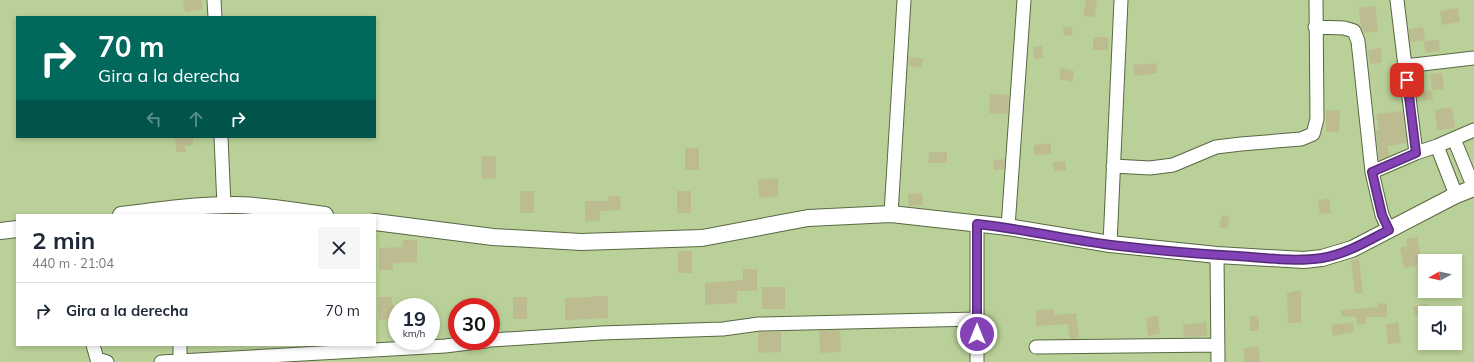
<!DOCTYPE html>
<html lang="es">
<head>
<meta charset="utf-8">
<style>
	:root { --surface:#fff; --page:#f6f6f7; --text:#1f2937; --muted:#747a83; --line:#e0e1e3 }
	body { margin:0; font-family:Mulish,sans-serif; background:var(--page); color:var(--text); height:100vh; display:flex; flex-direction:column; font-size:15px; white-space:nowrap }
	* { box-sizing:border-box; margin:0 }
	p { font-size:13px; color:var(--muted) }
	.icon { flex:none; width:22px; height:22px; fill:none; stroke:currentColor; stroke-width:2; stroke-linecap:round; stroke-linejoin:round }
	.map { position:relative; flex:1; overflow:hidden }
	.drawer { position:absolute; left:16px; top:214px; width:360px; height:132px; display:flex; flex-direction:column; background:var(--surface); border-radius:0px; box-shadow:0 2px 6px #0003 }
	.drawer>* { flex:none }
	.banner { position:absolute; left:16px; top:16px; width:360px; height:122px; border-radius:0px; box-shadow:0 2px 6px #0003; background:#00695c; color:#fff; overflow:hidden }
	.needle { width:26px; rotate:262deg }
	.buttons { position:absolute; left:1418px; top:254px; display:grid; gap:8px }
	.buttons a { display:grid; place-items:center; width:44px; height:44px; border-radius:0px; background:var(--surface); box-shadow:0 2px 6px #0003; font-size:20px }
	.speed { position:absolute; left:388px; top:298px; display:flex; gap:8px; font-size:20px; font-weight:700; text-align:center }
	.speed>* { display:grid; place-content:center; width:52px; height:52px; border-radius:50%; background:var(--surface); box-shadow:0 2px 6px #0003; line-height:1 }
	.speed small { font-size:10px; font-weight:400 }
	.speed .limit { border:6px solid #d22; background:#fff; color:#111 }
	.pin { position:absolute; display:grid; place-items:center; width:34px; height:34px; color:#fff; margin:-17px; border-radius:8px; box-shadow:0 2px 6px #0006 }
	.me { position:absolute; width:44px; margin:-22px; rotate:0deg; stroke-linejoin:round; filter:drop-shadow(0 0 3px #0008) }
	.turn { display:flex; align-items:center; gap:14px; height:84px; padding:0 16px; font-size:18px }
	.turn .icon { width:52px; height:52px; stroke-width:2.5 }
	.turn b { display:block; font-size:28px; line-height:34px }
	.lanes { display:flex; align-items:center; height:38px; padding:0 16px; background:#0003; justify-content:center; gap:20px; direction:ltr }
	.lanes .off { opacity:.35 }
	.round { display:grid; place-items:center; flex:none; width:42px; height:42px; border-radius:0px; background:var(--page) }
	.headline { display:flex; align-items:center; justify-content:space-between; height:68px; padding:0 16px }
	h1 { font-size:24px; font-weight:700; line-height:30px }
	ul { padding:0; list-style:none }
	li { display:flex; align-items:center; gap:12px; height:56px; padding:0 16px; border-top:1px solid var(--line) }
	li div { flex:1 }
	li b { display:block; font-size:15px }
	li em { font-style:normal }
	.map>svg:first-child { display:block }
</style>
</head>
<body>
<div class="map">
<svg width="1474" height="362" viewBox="0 0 1474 362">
	<rect width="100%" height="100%" fill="#e0f3c8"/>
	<path fill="#b9d198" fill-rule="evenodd" d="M0,0h1474v362h-1474zM17,17h358v120h-358zM17,215h358v130h-358zM1425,261h30v30h-30zM397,307h34v34h-34zM457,307h34v34h-34zM1425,313h30v30h-30z"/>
	<path fill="#bdbc90" d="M183,0h18l2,9 -18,3z
		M1086,0h11l-2,17 -12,-1z
		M1375,6l3,25 -15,2 -2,-5 -2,-20z
		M1458,8l2,14 -18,3 -2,-14z
		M1071,26l2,9 -9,1 -1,-8z
		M1423,27l2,13 -15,2 -1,-13z
		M1093,37h15v13h-15z
		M1439,40l1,11 -15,2 -1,-12z
		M1042,46l1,12 -9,1 -1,-12z
		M1381,48l1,15 -12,1 -2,-14z
		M910,57l13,2 -1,9 -13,-2z
		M1156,63l2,10 -24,3 -1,-11z
		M1061,68l13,3 -2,11 -13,-3z
		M1442,73l2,16 -12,1 -2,-16z
		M1432,90l1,10 -10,1v-10z
		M990,94l19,1 -1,19 -19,-1z
		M1452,107l3,21 -18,2 -2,-20z
		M1326,110l14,1 -1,21h-13z
		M1403,111l4,32 -20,3 3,10 -11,4 -3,-30h3l-3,-16z
		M175,137h18v8l-8,1 1,6h-10z
		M1051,143v11l-17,1v-10z
		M685,148h14v22h-14z
		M929,152h18v11h-19z
		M481,156h15v22l-14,1z
		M1005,159l-1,10 -10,1 -1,-10z
		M1065,161l1,9 -12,1 -1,-9z
		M778,178v19l-19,1 -1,-19z
		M520,191h14v22h-14z
		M677,191h14v22h-14z
		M922,193l1,12 -14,1 -1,-12z
		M608,196h12l1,14 -21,1v10l-15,1v-21h24z
		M1329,198l2,15 -11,1 -2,-14z
		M1222,215l8,2 -3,12 -8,-2z
		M1417,237l6,27 -19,4 -4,-20 7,-2 -1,-7z
		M403,240h14v22l-24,1v7h-14v-22l24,-1z
		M678,251h14v22h-14z
		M1359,259l4,34h-8l-4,-33z
		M743,269h14v22h-20v12l-32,2v-22l38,-3z
		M762,287h23v22h-23z
		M1301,290v33h-13l-1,-30z
		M594,296h14v22l-43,2v-22l29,-1z
		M378,297h14v8h5v14l-18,1z
		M513,297h14v22h-14z
		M1378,303l9,1v13h-22l1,7 -9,1 -1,-8 -15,-1v-6l37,-3z
		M1427,303l2,9 -14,3 -2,-9z
		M1054,309v6l22,-2 3,25 -9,1 -2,-15 -32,2v-16z
		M1158,316l2,18 -12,2 -2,-18z
		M1250,316l9,1v14h-9z
		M1206,322l2,14 -24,1 -1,-12z
		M1353,322l1,10 -21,4 -2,-11z
		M1398,322l3,21 -13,1 -2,-20z
		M840,330l1,22 -21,1 -1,-22z
		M758,332h23v20l-23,1z
		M1258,346l2,16h-15l-2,-14z"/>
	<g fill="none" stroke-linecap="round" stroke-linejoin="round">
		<defs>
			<path id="minor" d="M214,0l1,17
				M1397,0l8,66
				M1315,27l29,1 10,3 4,10 14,131 10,43 7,15
				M1474,58l-69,8 11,87 21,-7 37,-16
				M221,137l3,69
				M1454,139l20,49
				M1437,146l19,49
				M1113,166l37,2 23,-3 43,-18 25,-3 60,-5 12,-5 4,-15 -1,-119
				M1372,172l44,-19
				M891,214l13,-214
				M977,224v138
				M1008,227l16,-227
				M1110,244l11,-244
				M1217,255l1,107
				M491,340l110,-7 122,-4 36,-5 218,-5
				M93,345l4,14 10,3
				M180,345v16
				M1036,347l182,-2
				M161,362l284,-16 41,-5"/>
			<path id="tertiary" d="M121,215c37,-5 75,-10 113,-10 30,0 61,6 91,10
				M375,222l118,15 88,5 121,-4 106,-20 83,-4 117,13 102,17 107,11 87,5 18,-2 30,-9 104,-54 18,-7
				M0,231l17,-2"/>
		</defs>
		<use href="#minor" stroke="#586842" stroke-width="15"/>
		<use href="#tertiary" stroke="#586842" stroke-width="18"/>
		<use href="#minor" stroke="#fff" stroke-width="13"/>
		<use href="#tertiary" stroke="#fff" stroke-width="16"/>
	</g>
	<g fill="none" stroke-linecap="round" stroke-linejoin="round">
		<defs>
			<path id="route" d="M977,334v-110c45,5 89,15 134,21 42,5 85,9 127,11 27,2 57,6 84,2 25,-4 45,-17 67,-28l-7,-15 -10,-43 44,-19 -9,-73"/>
		</defs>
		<use href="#route" stroke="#552b76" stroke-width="10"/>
		<use href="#route" stroke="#8342b6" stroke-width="7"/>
	</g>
</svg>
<div class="buttons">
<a><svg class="needle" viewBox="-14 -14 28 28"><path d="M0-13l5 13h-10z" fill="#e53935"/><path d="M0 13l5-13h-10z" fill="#747a83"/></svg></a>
<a><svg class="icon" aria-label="sound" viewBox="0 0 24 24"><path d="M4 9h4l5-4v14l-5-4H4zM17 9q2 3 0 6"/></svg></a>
</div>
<div class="speed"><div>19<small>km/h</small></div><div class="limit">30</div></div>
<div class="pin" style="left:1407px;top:80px;background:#d93025"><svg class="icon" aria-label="arrive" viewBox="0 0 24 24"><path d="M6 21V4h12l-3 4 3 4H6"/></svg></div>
<svg class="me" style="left:977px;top:334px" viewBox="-20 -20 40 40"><circle r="17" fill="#8342b6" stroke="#fff" stroke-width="3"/><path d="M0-11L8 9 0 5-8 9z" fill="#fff"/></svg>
<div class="banner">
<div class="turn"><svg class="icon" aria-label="right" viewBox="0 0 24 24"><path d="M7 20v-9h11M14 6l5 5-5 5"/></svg><div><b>70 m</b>Gira a la derecha</div></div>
<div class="lanes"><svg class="icon off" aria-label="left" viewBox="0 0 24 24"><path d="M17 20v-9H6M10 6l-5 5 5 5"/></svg><svg class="icon off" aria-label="ahead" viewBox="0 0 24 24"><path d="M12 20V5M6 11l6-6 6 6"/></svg><svg class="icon" aria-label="right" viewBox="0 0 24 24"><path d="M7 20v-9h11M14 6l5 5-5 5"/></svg></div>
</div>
<section class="drawer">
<div class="headline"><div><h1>2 min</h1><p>440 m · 21:04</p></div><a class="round"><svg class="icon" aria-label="close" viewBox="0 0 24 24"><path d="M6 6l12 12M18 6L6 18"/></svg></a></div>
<ul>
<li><svg class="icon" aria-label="right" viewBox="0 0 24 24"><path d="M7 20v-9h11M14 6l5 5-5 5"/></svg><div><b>Gira a la derecha</b></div><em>70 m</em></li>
</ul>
</section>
</div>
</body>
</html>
